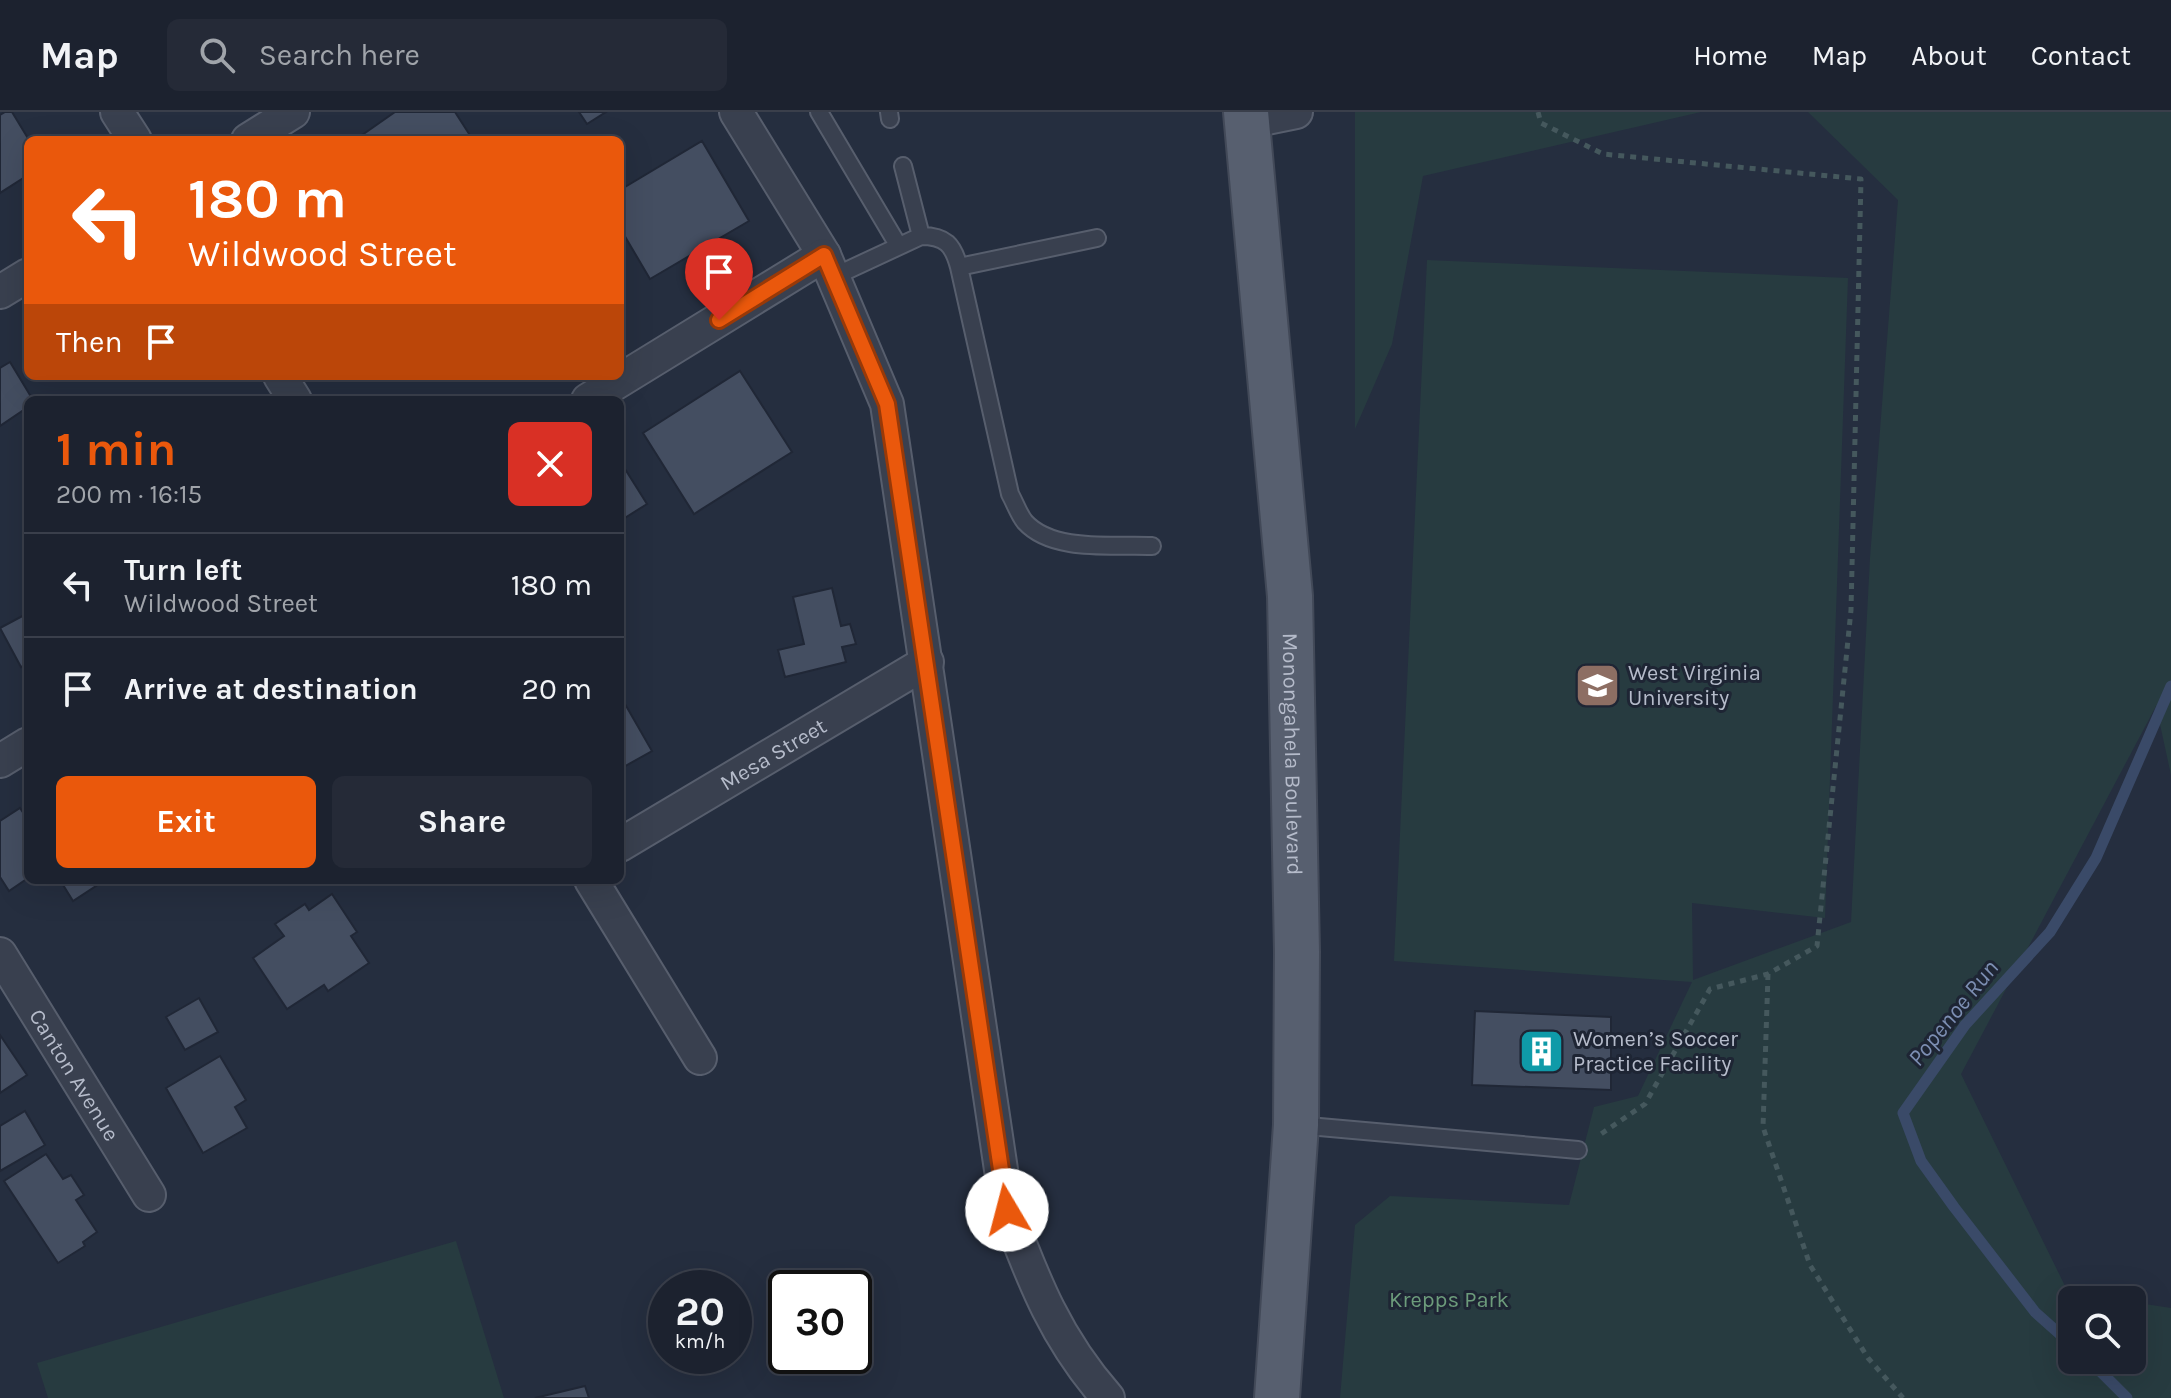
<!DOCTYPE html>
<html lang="en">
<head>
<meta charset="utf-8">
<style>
	:root { --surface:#1c222f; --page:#252a37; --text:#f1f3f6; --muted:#a0a4aa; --line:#3a3f4b; --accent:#ea580c }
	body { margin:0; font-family:Karla,sans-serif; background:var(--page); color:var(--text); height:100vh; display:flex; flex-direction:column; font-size:30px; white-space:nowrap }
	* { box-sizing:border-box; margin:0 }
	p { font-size:26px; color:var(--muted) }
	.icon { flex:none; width:44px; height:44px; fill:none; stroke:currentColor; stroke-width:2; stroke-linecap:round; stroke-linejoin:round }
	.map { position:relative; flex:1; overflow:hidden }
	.sheet { position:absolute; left:24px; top:284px; width:600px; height:488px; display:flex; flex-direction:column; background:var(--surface); border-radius:12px; box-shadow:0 8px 32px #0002,0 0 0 2px var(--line) }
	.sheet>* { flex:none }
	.banner { position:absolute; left:24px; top:24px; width:600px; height:244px; border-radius:12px; box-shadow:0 8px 32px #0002,0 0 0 2px var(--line); background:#ea580c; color:#fff; overflow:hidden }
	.controls { position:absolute; left:2058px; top:1174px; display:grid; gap:16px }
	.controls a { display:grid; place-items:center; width:88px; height:88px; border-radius:12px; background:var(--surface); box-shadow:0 8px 32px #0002,0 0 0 2px var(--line); font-size:40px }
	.speed { position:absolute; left:648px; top:1158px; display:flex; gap:16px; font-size:40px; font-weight:700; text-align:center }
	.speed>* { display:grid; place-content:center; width:104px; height:104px; border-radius:50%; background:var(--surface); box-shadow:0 8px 32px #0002,0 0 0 2px var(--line); line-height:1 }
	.speed small { font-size:20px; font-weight:400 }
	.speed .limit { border:4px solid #111; border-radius:12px; background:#fff; color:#111 }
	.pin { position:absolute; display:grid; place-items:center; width:68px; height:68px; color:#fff; margin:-82px -34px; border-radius:50% 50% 50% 0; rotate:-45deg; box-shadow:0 0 8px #0007 }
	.pin .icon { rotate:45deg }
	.me { position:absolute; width:88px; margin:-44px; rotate:352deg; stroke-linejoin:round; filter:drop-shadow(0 0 6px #0008) }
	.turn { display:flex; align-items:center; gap:28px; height:168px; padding:0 32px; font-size:36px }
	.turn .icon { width:104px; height:104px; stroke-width:2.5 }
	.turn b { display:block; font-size:56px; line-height:68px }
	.then { display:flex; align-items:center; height:76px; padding:0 32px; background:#0003; gap:16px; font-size:30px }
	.round { display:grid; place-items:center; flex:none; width:84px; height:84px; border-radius:12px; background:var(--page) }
	.head { display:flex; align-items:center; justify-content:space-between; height:136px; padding:0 32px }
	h1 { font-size:48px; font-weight:700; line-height:60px; color:var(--accent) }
	.action { display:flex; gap:16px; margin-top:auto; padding:16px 32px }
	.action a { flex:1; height:92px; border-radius:12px; background:var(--accent); color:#fff; font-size:32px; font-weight:700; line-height:92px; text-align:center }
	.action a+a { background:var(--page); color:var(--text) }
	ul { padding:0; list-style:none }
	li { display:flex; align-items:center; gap:24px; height:104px; padding:0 32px; border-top:2px solid var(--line) }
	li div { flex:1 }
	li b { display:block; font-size:30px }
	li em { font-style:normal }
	header { display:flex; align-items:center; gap:48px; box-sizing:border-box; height:112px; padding:0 40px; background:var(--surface); border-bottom:2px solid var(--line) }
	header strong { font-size:38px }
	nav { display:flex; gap:44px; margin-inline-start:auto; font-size:28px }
	.search { width:560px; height:72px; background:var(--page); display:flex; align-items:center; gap:20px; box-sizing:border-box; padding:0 28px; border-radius:12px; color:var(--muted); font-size:30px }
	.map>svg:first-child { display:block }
</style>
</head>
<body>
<header>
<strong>Map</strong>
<div class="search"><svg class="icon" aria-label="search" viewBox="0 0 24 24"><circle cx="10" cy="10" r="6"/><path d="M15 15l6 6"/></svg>Search here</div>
<nav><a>Home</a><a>Map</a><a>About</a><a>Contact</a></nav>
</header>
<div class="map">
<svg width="2171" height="1286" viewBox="0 0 2171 1286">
	<rect width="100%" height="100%" fill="#252e3f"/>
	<path fill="#273b40" d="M1355,0h346l-278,64 -31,168 -37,85z
		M1808,0h363v663l-15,-69 -195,368 106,216 56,10h-51v60h60v-58l39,6v90h-831l15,-173 35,-29 179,9 25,-98 44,-11 54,-114 -298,-21 33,-701 421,18 -23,640 -133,-15 1,77 158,-58 19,-364 28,-358z
		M456,1129l48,157h-456l-11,-35z"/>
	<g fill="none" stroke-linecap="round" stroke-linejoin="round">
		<path stroke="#3a4a68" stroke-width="11" d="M2072,1233l-37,-33 -81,-105 -33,-46 -18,-48 62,-88 85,-93 46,-74 75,-172
			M2089,1248l38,38"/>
	</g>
	<path fill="#444e61" stroke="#202736" stroke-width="2" d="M5,0h7l17,28 -1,35 -28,18v-78z
		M395,0h60l18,28h-118z
		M579,0h27l-19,12z
		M702,29l47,80 -99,58 -30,-51v-38z
		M10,250l23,38h-5v7l-28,19v-58z
		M740,259l52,81 -98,62 -51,-81z
		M620,349l27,43 -27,17z
		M832,476l9,38 9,-2 6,20 -14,3 4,15 -61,15 -7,-27 26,-6 -11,-47z
		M28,501v50l-7,4 -21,-39z
		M625,592l27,47 -32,18v-63z
		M20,696l8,12v58l-19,13 -9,-14v-56z
		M60,768h40l2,2 -29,19z
		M332,782l25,38 -6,4 18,27 -41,28 -4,-6 -37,24 -34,-51 31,-22 -9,-12 30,-20 4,6z
		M199,886l19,34 -33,18 -19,-33z
		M1475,899l136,6v73l-139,-5z
		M0,923l27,40 -27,18z
		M220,944l26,44 -11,7 12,21 -44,25 -37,-65z
		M25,999l20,34 -45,26v-45z
		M46,1042l17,25 8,-4 13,20 -8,5 21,32 -14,10 2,4 -27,17 -54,-82z
		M585,1274l4,12h-54z"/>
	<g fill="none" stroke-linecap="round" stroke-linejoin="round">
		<defs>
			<path id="service" d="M819,0l79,133
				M889,0l1,7
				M903,54l18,70
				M959,155l138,-29
				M833,165l88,-41c25,0 32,9 38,31l51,227c5,9 9,21 15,28 28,31 90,22 127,24
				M1297,1013l281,25"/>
			<g id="minor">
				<path d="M117,0l18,28"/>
				<path d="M736,0l88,143 63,149 120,806c27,72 49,129 101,188"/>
				<path d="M1247,10l49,-10"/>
				<path d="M248,28l45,-28"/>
				<path d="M0,180l28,-17"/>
				<path d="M280,264l15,24"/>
				<path d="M588,288l236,-145"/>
				<path d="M0,649l28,-17"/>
				<path id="s1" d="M620,733l307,-183"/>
				<path d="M591,768l109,178"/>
				<path id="s2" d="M0,842l149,241"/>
			</g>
			<g id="primary">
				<path id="s3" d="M1246,0l44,484 7,356 -1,173 -19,273"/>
			</g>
		</defs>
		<use href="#service" stroke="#575e6d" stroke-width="20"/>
		<use href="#minor" stroke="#575e6d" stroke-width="36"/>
		<use href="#primary" stroke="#424958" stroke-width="48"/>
		<path stroke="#45585d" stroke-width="5" stroke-dasharray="6 6" stroke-linecap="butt" d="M1538,0l3,11 62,31 258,25 -10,431 -34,336 -49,28 -58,15 -65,115 -47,32
			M1768,862l-5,153 47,138 58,93 35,40"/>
		<use href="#service" stroke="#39404f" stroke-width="16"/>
		<use href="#minor" stroke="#39404f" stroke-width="32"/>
		<use href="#primary" stroke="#575f6f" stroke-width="44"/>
	</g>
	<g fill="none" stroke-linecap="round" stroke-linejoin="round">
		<defs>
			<path id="route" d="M719,208l105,-65 63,149 120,806"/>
		</defs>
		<use href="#route" stroke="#983908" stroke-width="20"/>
		<use href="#route" stroke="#ea580c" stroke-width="14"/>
	</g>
	<defs>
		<symbol id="university-square" viewBox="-11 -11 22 22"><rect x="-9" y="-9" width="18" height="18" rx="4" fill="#8d6e63" stroke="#1e2534"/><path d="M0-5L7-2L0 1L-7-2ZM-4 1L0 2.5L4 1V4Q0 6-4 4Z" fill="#fff"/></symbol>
		<symbol id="building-square" viewBox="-11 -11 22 22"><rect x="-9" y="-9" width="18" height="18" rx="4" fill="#0f9aa8" stroke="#1e2534"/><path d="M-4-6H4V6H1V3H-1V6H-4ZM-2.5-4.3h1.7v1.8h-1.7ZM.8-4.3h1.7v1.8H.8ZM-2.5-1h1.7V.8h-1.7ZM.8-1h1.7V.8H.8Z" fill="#fff"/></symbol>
	</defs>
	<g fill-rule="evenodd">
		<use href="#university-square" x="1572" y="548" width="51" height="51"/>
		<use href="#building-square" x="1516" y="914" width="51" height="51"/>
	</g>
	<g text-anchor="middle" stroke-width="6" stroke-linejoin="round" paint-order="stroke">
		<g font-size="22" fill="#b5bbca" stroke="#1e2534" text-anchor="start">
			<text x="1628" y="568">West Virginia<tspan x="1628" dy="25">University</tspan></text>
			<text x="1573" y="934">Women’s Soccer<tspan x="1573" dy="25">Practice Facility</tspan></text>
		</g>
		<g font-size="22" fill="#b5bbca" stroke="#1e2534">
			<text dy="8" stroke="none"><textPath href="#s1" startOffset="178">Mesa Street</textPath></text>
			<text dy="8" stroke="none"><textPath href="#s3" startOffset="644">Monongahela Boulevard</textPath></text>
			<text dy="8" stroke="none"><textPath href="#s2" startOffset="142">Canton Avenue</textPath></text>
		</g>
		<g font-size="22" fill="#6c9b7b" stroke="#1e2534">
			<text x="1449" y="1195">Krepps Park</text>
		</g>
		<g font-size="24" font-style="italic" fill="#7c8eb2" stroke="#1e2534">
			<text transform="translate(1953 901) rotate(-51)" y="8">Popenoe Run</text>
		</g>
	</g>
</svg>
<div class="controls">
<a><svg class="icon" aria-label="search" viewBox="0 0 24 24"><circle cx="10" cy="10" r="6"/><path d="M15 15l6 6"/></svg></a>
</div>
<div class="speed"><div>20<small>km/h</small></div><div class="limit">30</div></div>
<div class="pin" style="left:719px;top:208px;background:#d93025"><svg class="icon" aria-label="arrive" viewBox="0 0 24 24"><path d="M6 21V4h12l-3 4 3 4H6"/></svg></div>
<svg class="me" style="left:1007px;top:1098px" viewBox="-20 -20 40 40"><circle r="19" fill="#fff"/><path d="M0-13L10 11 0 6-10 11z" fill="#ea580c"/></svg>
<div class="banner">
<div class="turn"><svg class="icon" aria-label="left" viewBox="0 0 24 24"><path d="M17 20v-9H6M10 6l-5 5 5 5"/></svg><div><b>180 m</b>Wildwood Street</div></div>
<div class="then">Then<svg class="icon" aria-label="arrive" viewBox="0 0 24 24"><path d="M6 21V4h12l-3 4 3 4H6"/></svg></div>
</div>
<section class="sheet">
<div class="head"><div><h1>1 min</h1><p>200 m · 16:15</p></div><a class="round" style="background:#d93025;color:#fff"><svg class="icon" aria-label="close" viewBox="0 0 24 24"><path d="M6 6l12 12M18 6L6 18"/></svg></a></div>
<ul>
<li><svg class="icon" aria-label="left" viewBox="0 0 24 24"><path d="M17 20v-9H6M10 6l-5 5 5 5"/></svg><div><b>Turn left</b><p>Wildwood Street</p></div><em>180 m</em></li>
<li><svg class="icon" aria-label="arrive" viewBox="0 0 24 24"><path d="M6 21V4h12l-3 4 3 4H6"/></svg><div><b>Arrive at destination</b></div><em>20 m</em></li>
</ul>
<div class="action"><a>Exit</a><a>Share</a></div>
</section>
</div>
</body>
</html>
